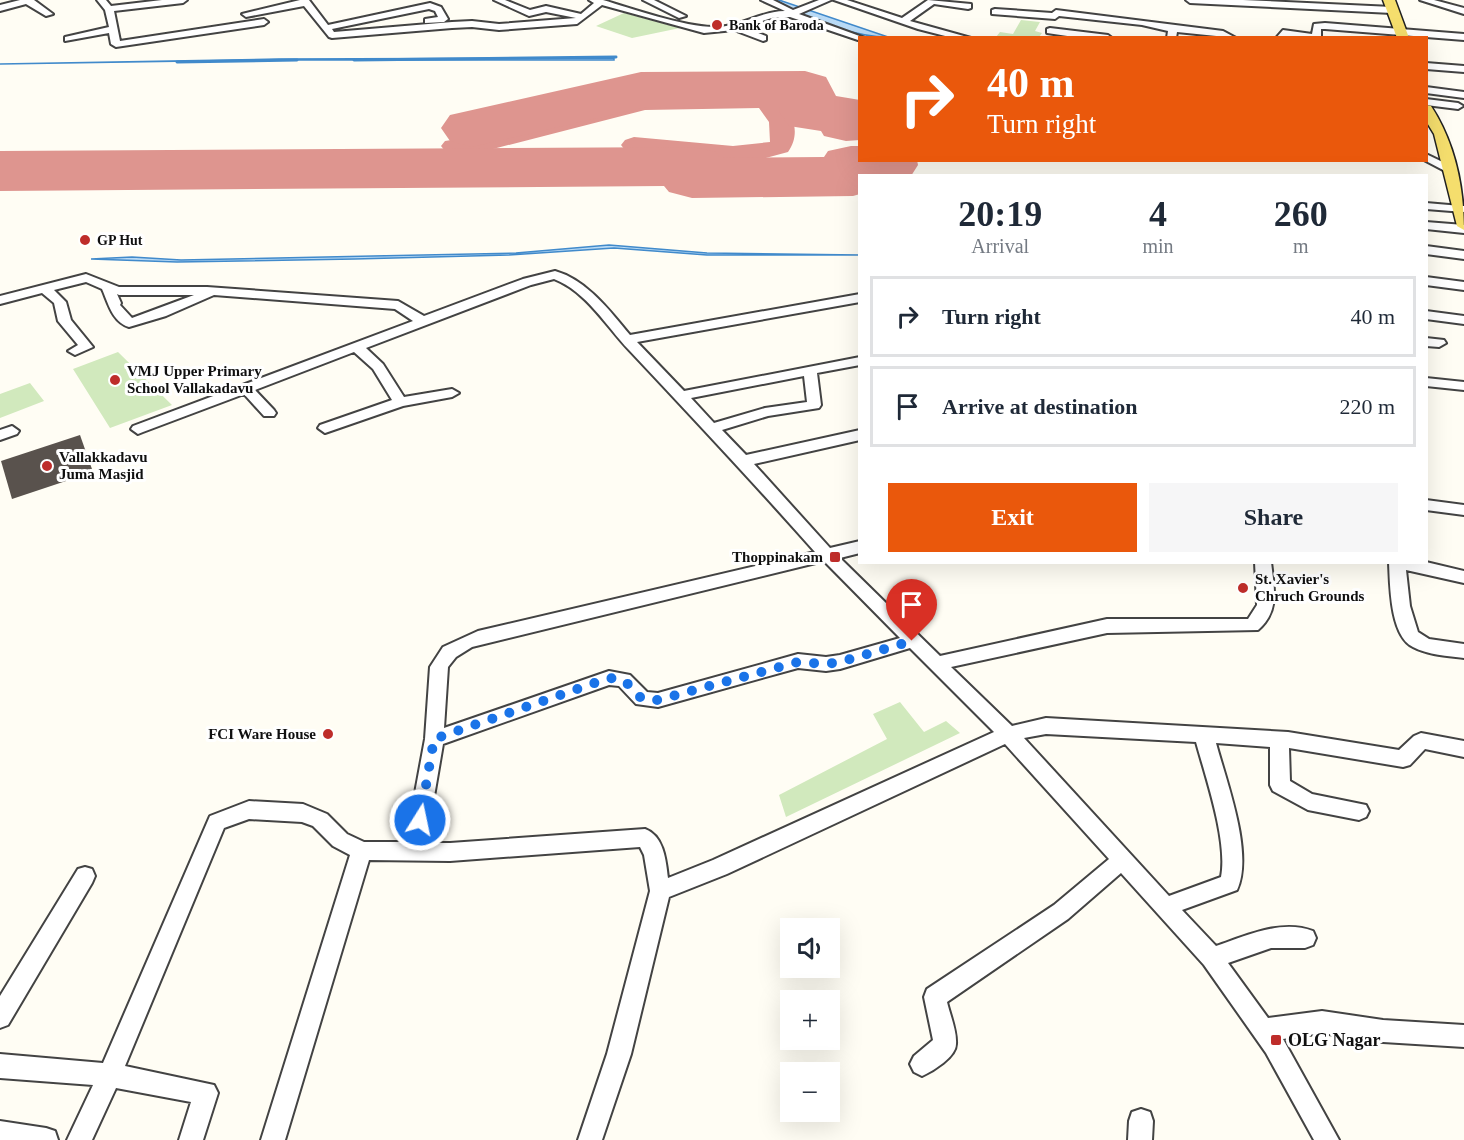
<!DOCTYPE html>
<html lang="en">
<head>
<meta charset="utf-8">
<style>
	:root { --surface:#fff; --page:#f6f6f7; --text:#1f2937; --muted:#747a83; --line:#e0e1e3; --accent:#ea580c }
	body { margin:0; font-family:Georgia,serif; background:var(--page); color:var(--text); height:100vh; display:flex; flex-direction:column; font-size:22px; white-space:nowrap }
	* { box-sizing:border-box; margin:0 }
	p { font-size:20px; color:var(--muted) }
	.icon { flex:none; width:33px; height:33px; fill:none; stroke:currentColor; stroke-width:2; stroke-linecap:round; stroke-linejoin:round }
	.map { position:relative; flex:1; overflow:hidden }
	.panel { position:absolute; left:858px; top:174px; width:570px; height:390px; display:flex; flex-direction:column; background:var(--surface); border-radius:0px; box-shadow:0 6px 24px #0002 }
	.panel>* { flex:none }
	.top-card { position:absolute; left:858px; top:36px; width:570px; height:126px; border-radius:0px; box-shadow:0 6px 24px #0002; background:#ea580c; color:#fff; overflow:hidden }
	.controls { position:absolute; left:780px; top:918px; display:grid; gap:12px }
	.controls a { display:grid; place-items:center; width:60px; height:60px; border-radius:0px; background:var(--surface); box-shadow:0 6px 24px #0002; font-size:30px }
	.pin { position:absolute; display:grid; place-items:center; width:51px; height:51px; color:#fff; margin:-62px -26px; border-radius:50% 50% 50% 0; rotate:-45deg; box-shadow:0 0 6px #0007 }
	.pin .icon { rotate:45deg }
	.me { position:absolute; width:66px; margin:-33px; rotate:10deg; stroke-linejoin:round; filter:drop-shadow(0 0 4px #0008) }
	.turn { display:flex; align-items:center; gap:21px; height:126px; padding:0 30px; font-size:27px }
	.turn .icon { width:78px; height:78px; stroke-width:2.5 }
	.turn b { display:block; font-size:42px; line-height:51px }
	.eta { display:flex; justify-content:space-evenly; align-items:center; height:102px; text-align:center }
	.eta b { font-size:36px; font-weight:800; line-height:42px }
	.cta { display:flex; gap:12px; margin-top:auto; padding:12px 30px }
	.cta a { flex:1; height:69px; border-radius:0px; background:var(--accent); color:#fff; font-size:24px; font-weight:800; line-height:69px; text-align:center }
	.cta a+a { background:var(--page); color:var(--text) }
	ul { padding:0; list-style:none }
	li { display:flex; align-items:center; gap:18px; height:81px; margin:0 12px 9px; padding:0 18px; border:3px solid var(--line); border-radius:0px }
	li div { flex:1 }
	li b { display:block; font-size:22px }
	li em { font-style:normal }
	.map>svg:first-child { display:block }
</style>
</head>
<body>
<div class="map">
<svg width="1464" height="1140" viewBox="0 0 1464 1140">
	<rect width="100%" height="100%" fill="#fffdf4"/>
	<path fill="#d1e9bd" d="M624,13l56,15 -48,10 -36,-12z
		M1021,20l19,2 -5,9 7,2 -3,4h-43l4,-5 13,2z
		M118,352l54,53 -62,23 -37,-59z
		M30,383l14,18 -44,17v-24z
		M900,702l24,30 22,-11 14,12 -174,84 -7,-22 108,-56 -14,-25z"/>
	<path fill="#b9daf5" stroke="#418acb" stroke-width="1.5" d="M767,0h12l109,37c-41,0 -83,-22 -121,-37z
		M614,58v2h-350l-264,4 279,-5z
		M609,245l98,8 153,2h-153l-93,-7 -105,7 -154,4 -178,3 -86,-3 41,-2 49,3 335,-7z"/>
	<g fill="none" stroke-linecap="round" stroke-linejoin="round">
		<path stroke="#418acb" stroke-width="3" d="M354,60l262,-3
			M177,62l120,-2"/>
		<path fill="#de958f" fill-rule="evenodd" d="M764,94c26,6 40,36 24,58l-26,7 -29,3 -99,-9 -9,-3 -4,-5 4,-5 9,-3 99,9 37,-4 -1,-20 -10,-14 -114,2 -156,40 -35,4 -9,-3 -4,-5 4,-5 44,-7 156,-38z"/>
		<path fill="#de958f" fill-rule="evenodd" d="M805,71l21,6 10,19 24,4v40l-14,1 -22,-5 -3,-5 -32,-5 -9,-13 -1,-6 -138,1 -169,39 -22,-6 -9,-13 9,-13 191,-43z
			M851,146h9v14h57l1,5 -7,11h-51v18l-7,2 -161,2 -23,-6 -5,-6 -664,5v-40l693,-4 23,5 4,6 104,-1 4,-6z"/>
	</g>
	<path fill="#59524d" d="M80,435l13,37 -81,27 -11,-38z"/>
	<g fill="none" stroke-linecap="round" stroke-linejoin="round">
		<defs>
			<path id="minor" d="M20,0h14l19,14 -7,2 -20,-12 -26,7v-6z
				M97,0h9l5,6 51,-6h25l-4,3 -69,8 6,30 144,-22 4,3 -4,3 -148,22 -5,-3 -2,-11 -44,8v-4l44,-10 -4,-17z
				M300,0h9l19,25 102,-22 11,4 7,12 -4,3 -19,1v-4l13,-2 -3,-6 -6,-2 -97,20 2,3 118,-10 20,-1 27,3 77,-6 -30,-6 -17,4 -35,-16h11l25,10 16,-4 35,8 13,-11 -5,-3h14c30,9 95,32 123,26 20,-3 38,-15 59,-15l-24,-11h12l20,10 26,-10h12l-32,14 66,24 -7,2 -68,-23h-15l-32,10 23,9v4l-3,1 -29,-11 -30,3 -102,-28 -25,19 -78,6 -27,-3 -20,1 -120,10 -3,-1 -25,-31 -58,11 -4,-3z
				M643,0h11l32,16 -7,2z
				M834,0h13l55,18 26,-18 43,4v4l-3,1 -34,-5 -24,17 61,17h-18l-35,-9z
				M1186,0h57l149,7 4,3 -4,3 -202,-10z
				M1420,0h14l30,8v6z
				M995,9l57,4 4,-3 167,21 13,7 -59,-6 -1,6h-9l1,-7 -26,-6 -83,-9 -4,3 -63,-5v-4z
				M1325,23l139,11v6l-139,-11h-4v9h-45l7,-8 29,4 2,-10z
				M1050,28l58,7 4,3h-31l-34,-5v-4z
				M1426,63l38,3v6l-38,-3z
				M1426,87l38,5v6l-38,-5z
				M1426,99l32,4 5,3 -5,3 -32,-4z
				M1426,154l27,13 1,2 -1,2h-8l-21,-11h2z
				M1426,203l35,3h3v6l-38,-3z
				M1426,222l38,3v8l-38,-4z
				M1426,246l38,5v8l-38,-5z
				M555,271c32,9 55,40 75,64l230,-41v8l-223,40 47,49 176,-34v8l-43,8 4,32 -2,3 -51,8 -46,14 24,25 114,-25v10l-106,24 76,84 30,-7v12l-20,5 100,98 167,-37h141l9,-14 -2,-43h16c3,26 9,49 -13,68l-151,3 -156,34 61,59 34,-8 242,14 111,18 15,-14 7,-3 43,8v16l-39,-8 -15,16 -7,2 -114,-19 1,33 22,13 54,11 3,6 -3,6 -7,3 -51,-10 -35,-19 -3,-6v-38l-54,-4c10,38 38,110 21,147l-55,20 34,36c30,-10 65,-27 97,-15l3,7 -3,7 -8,3h-34l-43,15 40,55 54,-7 61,9 81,5v22l-81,-5 -61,-9 -39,6 56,101h-25l-48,-87 -62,-88 -83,-92 -53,46 -121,83c3,13 10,29 9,42 0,13 -23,27 -34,32l-8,-4 -4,-8 4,-8 19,-16 -9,-43 3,-8 127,-84 55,-46 -104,-115 -278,130 -58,23 -38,157 -29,86h-24l29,-86 43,-163 -6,-36 -4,-8 -190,14 -81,-1 -84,280h-24l89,-285 -17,-9 -20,-20 -11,-4 -53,-3 -25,9 -99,238 89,19 4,8 -15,47h-24l12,-38 -75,-14 -24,52h-25l26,-55 -93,-7v-24l103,9 107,-247 39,-15 54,3 24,10 20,20 17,8h39l7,-22 15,-81 5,-72 13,-20 35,-16 337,-79c-61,-69 -123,-135 -186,-202 -23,-24 -42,-58 -75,-71l-23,6 -165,63 17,16 21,33 48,-8 7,4 -7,4 -49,9 -78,27 -7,-5 2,-3 72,-25 -19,-31 -19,-17 -99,38 19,20 2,3 -2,3h-10l-20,-22 -101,38 -5,2 -7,-5 2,-3 280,-105 -18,-12 -181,-14 -48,21 -37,11c-17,-5 -21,-25 -27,-38l-16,-7 -32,8 12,12 5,18 22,27 -18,8 -7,-4 10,-6 -20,-24 -4,-18 -12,-10 -42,11v-8l86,-22 33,13h88l191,14 26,15 99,-37zM117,294l2,1h75l-62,23 -12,-13 1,-2zM804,376l3,26 -42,6 -51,15 -23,-25zM824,561l76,77 -60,17 -14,2 -28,-3 -140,39 -11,-1 -17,-17 -21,-4 -165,57 4,-61 8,-10 16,-10zM910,648l84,84 -281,128 -45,18c-2,-17 -4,-42 -23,-49l-195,14h-27l7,-23 13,-76 166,-59 10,1 17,18 22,3 140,-39 28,3 14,-2zM1046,734l150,8c10,36 32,100 25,135l-52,19 -145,-158z
				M1426,277l38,5v8l-38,-5z
				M1426,311l38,5v8l-38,-5z
				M1426,338l18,2 2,3 -7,4 -13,-1z
				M1426,378l38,4v8l-38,-4z
				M12,426l7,5 -2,3 -17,6v-10z
				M1426,500l38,5v10l-38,-5z
				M1389,562h37l38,9v12l-58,-13 4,36 8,26 11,7 35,5v14c-16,-2 -36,-3 -51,-11 -23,-11 -23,-62 -24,-85z
				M85,867l7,2 3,7 -3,7 -84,142 -8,3v-32l78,-127z
				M1141,1109l9,3 3,9 -1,19h-24l1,-19 3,-9z
				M0,1121l46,7 9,3 3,9h-58z"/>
			<path id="major" d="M1383,0h12l14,38h-12z
				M1426,105l5,1c24,37 33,81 33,124l-7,-4 -23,-92 -8,-13z"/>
		</defs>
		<use href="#minor" stroke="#434343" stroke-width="4"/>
		<use href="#major" stroke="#212121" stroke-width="3"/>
		<use href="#minor" fill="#fff" fill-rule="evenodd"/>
		<use href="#major" fill="#f5de6d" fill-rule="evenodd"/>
	</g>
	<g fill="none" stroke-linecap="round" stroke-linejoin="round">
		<path stroke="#1a73e8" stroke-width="10" stroke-dasharray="0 18" d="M420,820l14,-81 175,-61 15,2 18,19 16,1 140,-38 28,2 14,-2 72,-21"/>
	</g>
	<g fill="#be2d2a" stroke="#fff" stroke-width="2">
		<circle cx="717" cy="25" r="6"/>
		<circle cx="85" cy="240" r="6"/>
		<circle cx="115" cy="380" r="6"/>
		<circle cx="47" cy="466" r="6"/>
		<rect x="829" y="551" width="12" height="12" rx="3"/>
		<circle cx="1243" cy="588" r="6"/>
		<circle cx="328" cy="734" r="6"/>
		<rect x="1270" y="1034" width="12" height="12" rx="3"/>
	</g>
	<g text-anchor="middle" stroke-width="6" stroke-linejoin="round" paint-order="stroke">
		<g font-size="14" font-weight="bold" fill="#101010" stroke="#fff" text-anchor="start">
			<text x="729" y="30">Bank of Baroda</text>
			<text x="97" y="245">GP Hut</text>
		</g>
		<g font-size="15" font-weight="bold" fill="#101010" stroke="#fff" text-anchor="start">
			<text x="127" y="376">VMJ Upper Primary<tspan x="127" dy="17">School Vallakadavu</tspan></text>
			<text x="59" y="462">Vallakkadavu<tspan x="59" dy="17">Juma Masjid</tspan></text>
			<text x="823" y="562" text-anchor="end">Thoppinakam</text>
			<text x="1255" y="584">St. Xavier's<tspan x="1255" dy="17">Chruch Grounds</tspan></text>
			<text x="316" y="739" text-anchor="end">FCI Ware House</text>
		</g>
		<g font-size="18" font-weight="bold" fill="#101010" stroke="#fff" text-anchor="start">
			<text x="1288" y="1046">OLG Nagar</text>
		</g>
	</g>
</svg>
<div class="controls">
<a><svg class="icon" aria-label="sound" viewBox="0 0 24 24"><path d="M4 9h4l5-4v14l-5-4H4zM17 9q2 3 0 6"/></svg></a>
<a>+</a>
<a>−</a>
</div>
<div class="pin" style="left:912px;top:641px;background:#d93025"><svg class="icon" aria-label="arrive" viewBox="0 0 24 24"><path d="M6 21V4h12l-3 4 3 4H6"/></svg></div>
<svg class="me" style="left:420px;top:820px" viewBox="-20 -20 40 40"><circle r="17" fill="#1a73e8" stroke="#fff" stroke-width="3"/><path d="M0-11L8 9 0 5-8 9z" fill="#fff"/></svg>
<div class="top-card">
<div class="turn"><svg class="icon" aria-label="right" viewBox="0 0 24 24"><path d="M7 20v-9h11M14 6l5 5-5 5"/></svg><div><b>40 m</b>Turn right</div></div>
</div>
<section class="panel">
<div class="eta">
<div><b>20:19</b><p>Arrival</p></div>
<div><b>4</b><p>min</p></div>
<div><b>260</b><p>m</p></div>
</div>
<ul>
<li><svg class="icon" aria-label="right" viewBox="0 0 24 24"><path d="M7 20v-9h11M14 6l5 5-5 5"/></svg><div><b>Turn right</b></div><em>40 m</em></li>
<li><svg class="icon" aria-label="arrive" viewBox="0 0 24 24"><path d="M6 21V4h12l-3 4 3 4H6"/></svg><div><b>Arrive at destination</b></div><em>220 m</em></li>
</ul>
<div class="cta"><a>Exit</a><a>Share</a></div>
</section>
</div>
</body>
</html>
